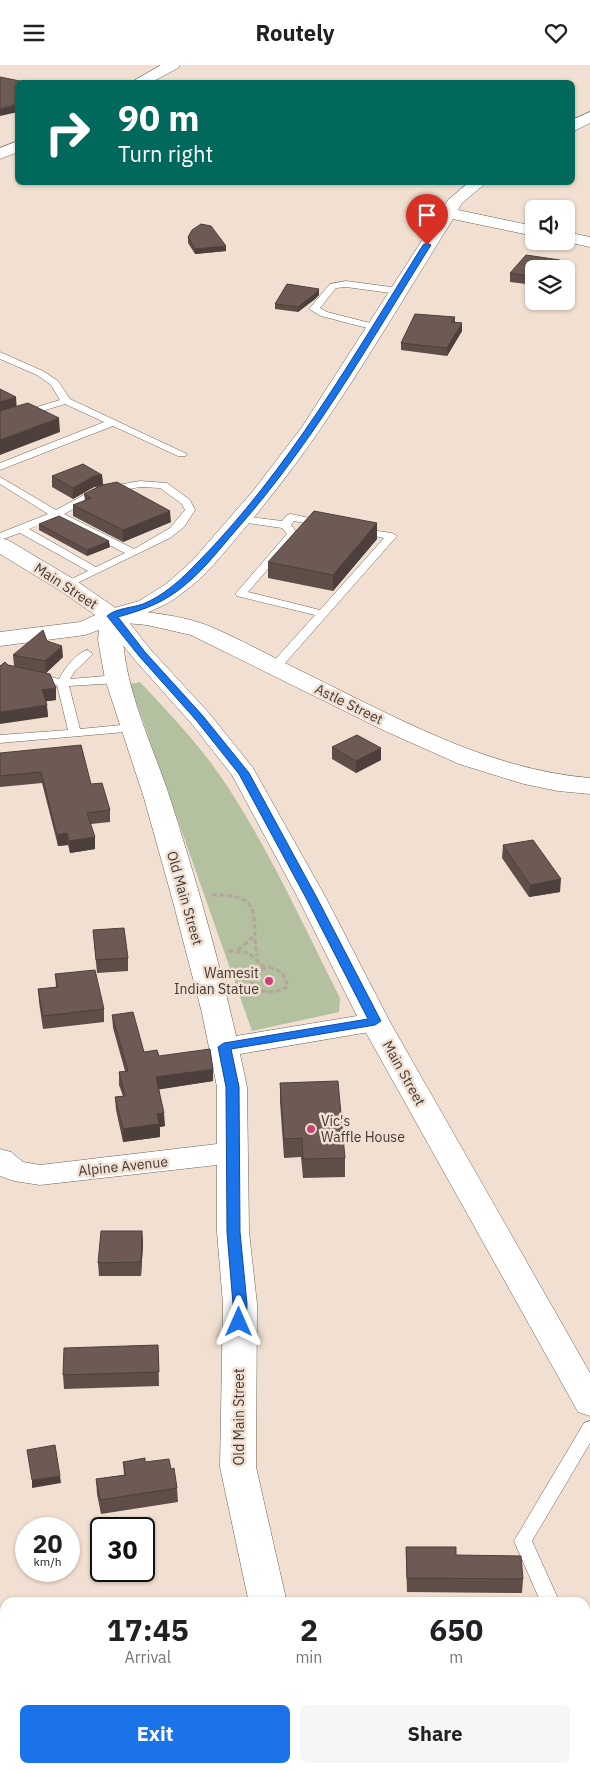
<!DOCTYPE html>
<html lang="en">
<head>
<meta charset="utf-8">
<style>
	:root { --surface:#fff; --page:#f6f6f6; --text:#202124; --muted:#757577; --accent:#1a73e8 }
	body { margin:0; font-family:"IBM Plex Sans",sans-serif; background:var(--page); color:var(--text); height:100vh; display:flex; flex-direction:column; font-size:19px; white-space:nowrap }
	* { box-sizing:border-box; margin:0 }
	p { font-size:16px; color:var(--muted) }
	.icon { flex:none; width:28px; height:28px; fill:none; stroke:currentColor; stroke-width:2; stroke-linecap:round; stroke-linejoin:round }
	.map { position:relative; flex:1; overflow:hidden }
	.side { position:absolute; left:0px; top:1532px; width:590px; height:176px; display:flex; flex-direction:column; background:var(--surface); border-radius:15px 15px 0 0; box-shadow:0 1px 4px #0004 }
	.side>* { flex:none }
	.hud { position:absolute; left:15px; top:15px; width:560px; height:105px; border-radius:8px; box-shadow:0 1px 4px #0004; background:#00695c; color:#fff; overflow:hidden }
	.tools { position:absolute; left:525px; top:135px; display:grid; gap:10px }
	.tools a { display:grid; place-items:center; width:50px; height:50px; border-radius:8px; background:var(--surface); box-shadow:0 1px 4px #0004; font-size:25px }
	.speed { position:absolute; left:15px; top:1452px; display:flex; gap:10px; font-size:25px; font-weight:700; text-align:center }
	.speed>* { display:grid; place-content:center; width:65px; height:65px; border-radius:50%; background:var(--surface); box-shadow:0 1px 4px #0004; line-height:1 }
	.speed small { font-size:12px; font-weight:400 }
	.speed .limit { border:2px solid #111; border-radius:8px; background:#fff; color:#111 }
	.pin { position:absolute; display:grid; place-items:center; width:42px; height:42px; color:#fff; margin:-51px -21px; border-radius:50% 50% 50% 0; rotate:-45deg; box-shadow:0 0 5px #0007 }
	.pin .icon { rotate:45deg }
	.me { position:absolute; width:55px; margin:-28px; rotate:0deg; stroke-linejoin:round; filter:drop-shadow(0 0 4px #0008) }
	.turn { display:flex; align-items:center; gap:18px; height:105px; padding:0 20px; font-size:22px }
	.turn .icon { width:65px; height:65px; stroke-width:2.5 }
	.turn b { display:block; font-size:35px; line-height:42px }
	.eta { display:flex; justify-content:space-evenly; align-items:center; height:85px; text-align:center }
	.eta b { font-size:30px; font-weight:800; line-height:35px }
	.primary-button { display:flex; gap:10px; margin-top:auto; padding:10px 20px }
	.primary-button a { flex:1; height:58px; border-radius:8px; background:var(--accent); color:#fff; font-size:20px; font-weight:800; line-height:58px; text-align:center }
	.primary-button a+a { background:var(--page); color:var(--text) }
	header { display:flex; justify-content:space-between; align-items:center; height:65px; padding:0 20px; background:var(--surface); font-size:22px; font-weight:800 }
	.map>svg:first-child { display:block }
</style>
</head>
<body>
<header><svg class="icon" aria-label="menu" viewBox="0 0 24 24"><path d="M4 6h16M4 12h16M4 18h16"/></svg>Routely<svg class="icon" aria-label="heart" viewBox="0 0 24 24"><path d="M12 20l-8-8c-3-5 5-10 8-4 3-6 11-1 8 4z"/></svg></header>
<div class="map">
<svg width="590" height="1708" viewBox="0 0 590 1708">
	<rect width="100%" height="100%" fill="#f1e0d1"/>
	<path fill="#b4c1a0" d="M140,617c28,30 56,59 79,92 48,70 83,149 121,224l-1,14 -87,19 -122,-347z"/>
	<g fill="none" stroke-linecap="round" stroke-linejoin="round">
		<defs>
			<path id="service" d="M346,216l52,7 5,3 -5,3 -52,-7 -10,1 -16,20 7,4 51,13v4l-3,1 -54,-14 -12,-7 21,-25z
				M0,287l43,19 15,10 12,18 117,55 -1,2h-8l-65,-30 -113,44v-7l104,-41 -39,-18 -65,20v-6l60,-18 -9,-15 -14,-10 -37,-16z
				M0,412l56,33 39,-21 45,-8 27,2 23,17 5,10 -11,17 -14,11 -103,50 -6,-3 2,-2 25,-12 -68,-38 -20,7v-7l48,-19 -48,-30zM140,422l20,1 22,16 3,6 -15,18 -36,21 -70,-35 38,-20zM56,453l69,35 -29,14 -67,-38z
				M291,449l37,8 1,2 -5,3 -30,-6 -3,4 7,9 -50,58 72,18 64,-72 -28,-6 -1,-2 1,-2 36,5 5,3 -118,134 -4,1 -6,-4 2,-3 44,-49 -78,-19 -2,-2 2,-2 50,-58 -5,-6 -41,-6 -5,-3 5,-3 41,5 5,-6z
				M87,585l6,4 -18,17 -5,8 47,-4 6,4 -6,4 -48,3 11,43 52,-5 4,1 2,3 -2,3 -136,12v-8l68,-5 -11,-45 -25,-5 -2,-3 6,-4 23,6c6,-11 16,-25 28,-29z
				M590,1356v22l-58,98 28,62h-19l-27,-62 70,-118z
				M585,1605l5,2v25l-5,-2z"/>
			<path id="minor" d="M161,0h19l-2,3 -28,15h-20z
				M590,47v11l-18,9v-12z
				M18,76v11l-18,7v-11z
				M468,118h18l-24,20 -4,7 76,16v10l-81,-17c-66,105 -128,216 -209,310 -20,23 -38,48 -63,65 -18,14 -36,20 -58,26 -4,58 29,123 47,178 25,78 48,158 66,238l139,-23 10,3 5,6 -5,6 -10,3 -135,23 7,33 2,145 8,72 -1,163 31,136h-38l-29,-136 3,-163 -6,-72v-67l-177,20 -26,-4 -14,-5v-27l11,3 12,10 17,3 177,-21v-57l-15,-74 -30,-115 -28,-100 -39,-119 -7,-39 1,-10 -14,5 -85,11v-14l80,-10 24,-11 35,-10 27,-17 26,-23 61,-70 49,-64 146,-227z
				M566,167l24,5v10l-28,-6h4z
				M300,1704h40l1,4h-40z"/>
			<path id="tertiary" d="M112,544c29,2 70,6 97,17 31,13 61,30 92,45 93,45 184,98 289,107v16l-32,-3 -34,-7 -65,-20 -74,-33 -194,-96 -44,-10 -43,-4 -4,-5 4,-5z"/>
			<path id="secondary" d="M0,473l8,2 67,40 45,31 30,38 59,64 44,55 73,130 64,124 200,351v43l-12,-4 -5,-9 -213,-381 -62,-124 -66,-123 -41,-52 -57,-64 -30,-38 -45,-31 -59,-36z"/>
		</defs>
		<use href="#service" stroke="#706255" stroke-width="1"/>
		<use href="#minor" stroke="#706255" stroke-width="1"/>
		<use href="#tertiary" stroke="#706255" stroke-width="1"/>
		<use href="#secondary" stroke="#706255" stroke-width="1"/>
		<path stroke="#b3a69a" stroke-width="3" stroke-dasharray="5 2.5" stroke-linecap="butt" d="M212,830c55,-1 38,23 45,61
			M238,885l16,-14
			M228,886l21,2 16,15
			M269,902l13,5 6,14c-12,8 -22,7 -35,2l-2,-7 3,-9z"/>
		<use href="#service" fill="#fff" fill-rule="evenodd"/>
		<use href="#minor" fill="#fff" fill-rule="evenodd"/>
		<use href="#tertiary" fill="#fff" fill-rule="evenodd"/>
		<use href="#secondary" fill="#fff" fill-rule="evenodd"/>
	</g>
	<path fill="#5f4d48" d="M188,172l38,14 -31,3 -7,-11z
		M560,195l-1,8v1h-25v16l-24,-3v-9z
		M319,230l-4,4 -17,13 -23,-3v-5z
		M455,252v5l7,1v8l-15,25 -46,-6v-7z
		M102,410l1,10 68,37 -48,20 -50,-26v-11l12,-4 -1,-7 15,-8 -5,1 -21,12 -21,-12v-11z
		M377,458v16l-44,52 -65,-13v-16z
		M39,459l71,23 -23,9 -48,-26z
		M47,576l16,16 -17,16 10,27 -10,1 2,16 -40,-52 6,1 -1,-11z
		M332,682l49,1v12l-25,13 -24,-14z
		M0,688l91,31 19,26v12l-19,2 4,25 -25,4 -2,-8 -10,1 -16,-63 -42,4z
		M503,780l57,47 -31,5 -27,-39z
		M93,865l35,28v13l-31,2z
		M55,909l49,35v13l-61,7 -4,-27 -1,-13 18,-2z
		M112,950l32,37 15,4 54,25 -54,8 6,37 -5,1v10l-37,5 -7,-32 -1,-13 8,-1 -4,-11v-13l6,-1 -12,-43z
		M280,1018l65,75v19l-42,1 -2,-21 -17,1 -4,-56z
		M142,1166l1,13 -2,32h-42l-1,-13z
		M158,1280l1,41 -95,3 -1,-14z
		M123,1397h22l26,7 6,19 1,14 -77,12 -4,-20 -1,-15 28,-4z
		M406,1482l117,32 -1,14 -115,-1 -1,-31z
		M438,1704h50l-16,4h-32z"/>
	<path fill="#4d3f3b" d="M18,39v8l-18,4v-7z
		M226,181v5l-31,3v-5z
		M560,195l-1,8v1h-7z
		M319,224v6l-4,4 -17,13v-5z
		M462,258v8l-15,25v-8z
		M16,332l1,14 -17,5v-14z
		M59,353l1,14 -60,23v-15z
		M102,410l1,11 -9,1 -21,12v-11l21,-12z
		M170,446l1,11 -48,20v-12z
		M377,458v16l-44,52v-16z
		M109,476l1,6 -23,9v-6z
		M62,581l1,11 -17,16 -1,-12z
		M56,623v12l-14,2v-12z
		M47,640l1,12 -48,7v-12z
		M381,683v12l-25,13v-12z
		M67,768l1,12 -10,1 -1,-11z
		M95,772v12l-25,4 -1,-12z
		M561,814l-1,13 -31,5 1,-12z
		M213,1004v12l-57,9v-13z
		M164,1048l1,13 -5,1v10l-37,5v-13l34,-15z
		M142,1166l1,13 -2,32v-14z
		M60,1411l1,7 -29,5v-8z
		M444,1704h44l-16,4h-28z"/>
	<path fill="#6e5a54" stroke="#4d3f3b" d="M0,12l30,6h-12v21l-18,5z
		M201,159l10,2 15,20 -31,3 -7,-12 4,-7z
		M526,190l34,5 -8,9h-18v8l-24,-4z
		M287,219l32,5 -4,5 -17,13 -23,-3z
		M415,249l40,3 -4,5 11,1 -15,25 -46,-5z
		M0,324l16,8 -16,5z
		M28,338l31,15 -59,22v-29z
		M83,399l19,11 -8,1 -21,12 -21,-12z
		M117,417l53,29 -47,19 -50,-25 18,-7 -7,-4 18,-9z
		M314,446l63,12 -44,52 -65,-13z
		M59,451l50,25 -22,9 -48,-26z
		M43,565l4,11 15,5 -17,15 -32,-6z
		M5,597l3,3 42,9 6,14 -14,2 5,15 -47,7v-46z
		M357,670l24,13 -25,13 -24,-14z
		M81,680l10,39 11,-1 8,27 -23,3 8,24 -26,4 -2,-8 -10,2 -16,-63 -41,4v-23z
		M533,775l28,39 -31,6 -27,-40z
		M124,863l4,30 -32,2 -3,-30z
		M95,905l9,39 -61,7 -5,-27 20,-2 -3,-13z
		M133,947l11,40 13,-2 2,6 51,-7 3,20 -57,8 8,36 -7,1 2,10 -36,5 -8,-32 10,-1 -6,-24 9,-1 -16,-56z
		M338,1016l7,77 -42,1 -1,-21 -18,1 -4,-56z
		M101,1166h41l-1,31 -43,1z
		M158,1280l1,27 -96,3 1,-27z
		M55,1380l5,31 -28,4 -5,-30z
		M145,1393v4l24,-3 2,10 3,-1 3,20 -77,12 -4,-21 30,-4 -3,-13z
		M406,1482h50v8l65,1 2,23 -116,-1z"/>
	<path fill="#1a73e8" stroke="#114b97" d="M427,178l4,2c-61,97 -118,198 -194,284 -19,22 -37,46 -61,63 -18,13 -37,19 -58,25l27,35 58,64 46,57 68,125 64,123 -6,4 -144,24 8,38 1,145 7,72 -1,18 -2,3h-10l-2,-3 1,-18 -6,-72 -1,-145 -8,-40 6,-4 144,-24 -62,-121 -67,-124 -43,-54 -57,-64 -32,-40c9,-8 25,-8 36,-12 20,-8 39,-25 54,-41 92,-93 157,-208 226,-318z"/>
	<g fill="#cc4279" stroke="#f1e0d1" stroke-width="2">
		<circle cx="269" cy="916" r="5"/>
		<circle cx="311" cy="1064" r="5"/>
	</g>
	<g text-anchor="middle" stroke-width="5" stroke-linejoin="round" paint-order="stroke">
		<g font-size="14" fill="#403a34" stroke="#f1e0d1">
			<text transform="translate(66 521) rotate(33)" y="5">Main Street</text>
			<text transform="translate(349 639) rotate(26)" y="5">Astle Street</text>
			<text transform="translate(185 833) rotate(74)" y="5">Old Main Street</text>
			<text transform="translate(404 1008) rotate(61)" y="5">Main Street</text>
			<text transform="translate(123 1101) rotate(-6)" y="5">Alpine Avenue</text>
			<text transform="translate(239 1352) rotate(-90)" y="5">Old Main Street</text>
		</g>
		<g font-size="14" fill="#403a34" stroke="#f1e0d1" text-anchor="end">
			<text x="259" y="913">Wamesit<tspan x="259" dy="16">Indian Statue</tspan></text>
			<text x="321" y="1061" text-anchor="start">Vic's<tspan x="321" dy="16">Waffle House</tspan></text>
		</g>
	</g>
</svg>
<div class="tools">
<a><svg class="icon" aria-label="sound" viewBox="0 0 24 24"><path d="M4 9h4l5-4v14l-5-4H4zM17 9q2 3 0 6"/></svg></a>
<a><svg class="icon" aria-label="layers" viewBox="0 0 24 24"><path d="M12 4l9 5-9 5-9-5zM3 14l9 5 9-5"/></svg></a>
</div>
<div class="speed"><div>20<small>km/h</small></div><div class="limit">30</div></div>
<div class="pin" style="left:427px;top:180px;background:#d93025"><svg class="icon" aria-label="arrive" viewBox="0 0 24 24"><path d="M6 21V4h12l-3 4 3 4H6"/></svg></div>
<svg class="me" style="left:239px;top:1257px" viewBox="-20 -20 40 40"><path d="M0-17L14 15 0 8-14 15z" fill="#1a73e8" stroke="#fff" stroke-width="4"/></svg>
<div class="hud">
<div class="turn"><svg class="icon" aria-label="right" viewBox="0 0 24 24"><path d="M7 20v-9h11M14 6l5 5-5 5"/></svg><div><b>90 m</b>Turn right</div></div>
</div>
<section class="side">
<div class="eta">
<div><b>17:45</b><p>Arrival</p></div>
<div><b>2</b><p>min</p></div>
<div><b>650</b><p>m</p></div>
</div>
<div class="primary-button"><a>Exit</a><a>Share</a></div>
</section>
</div>
</body>
</html>
